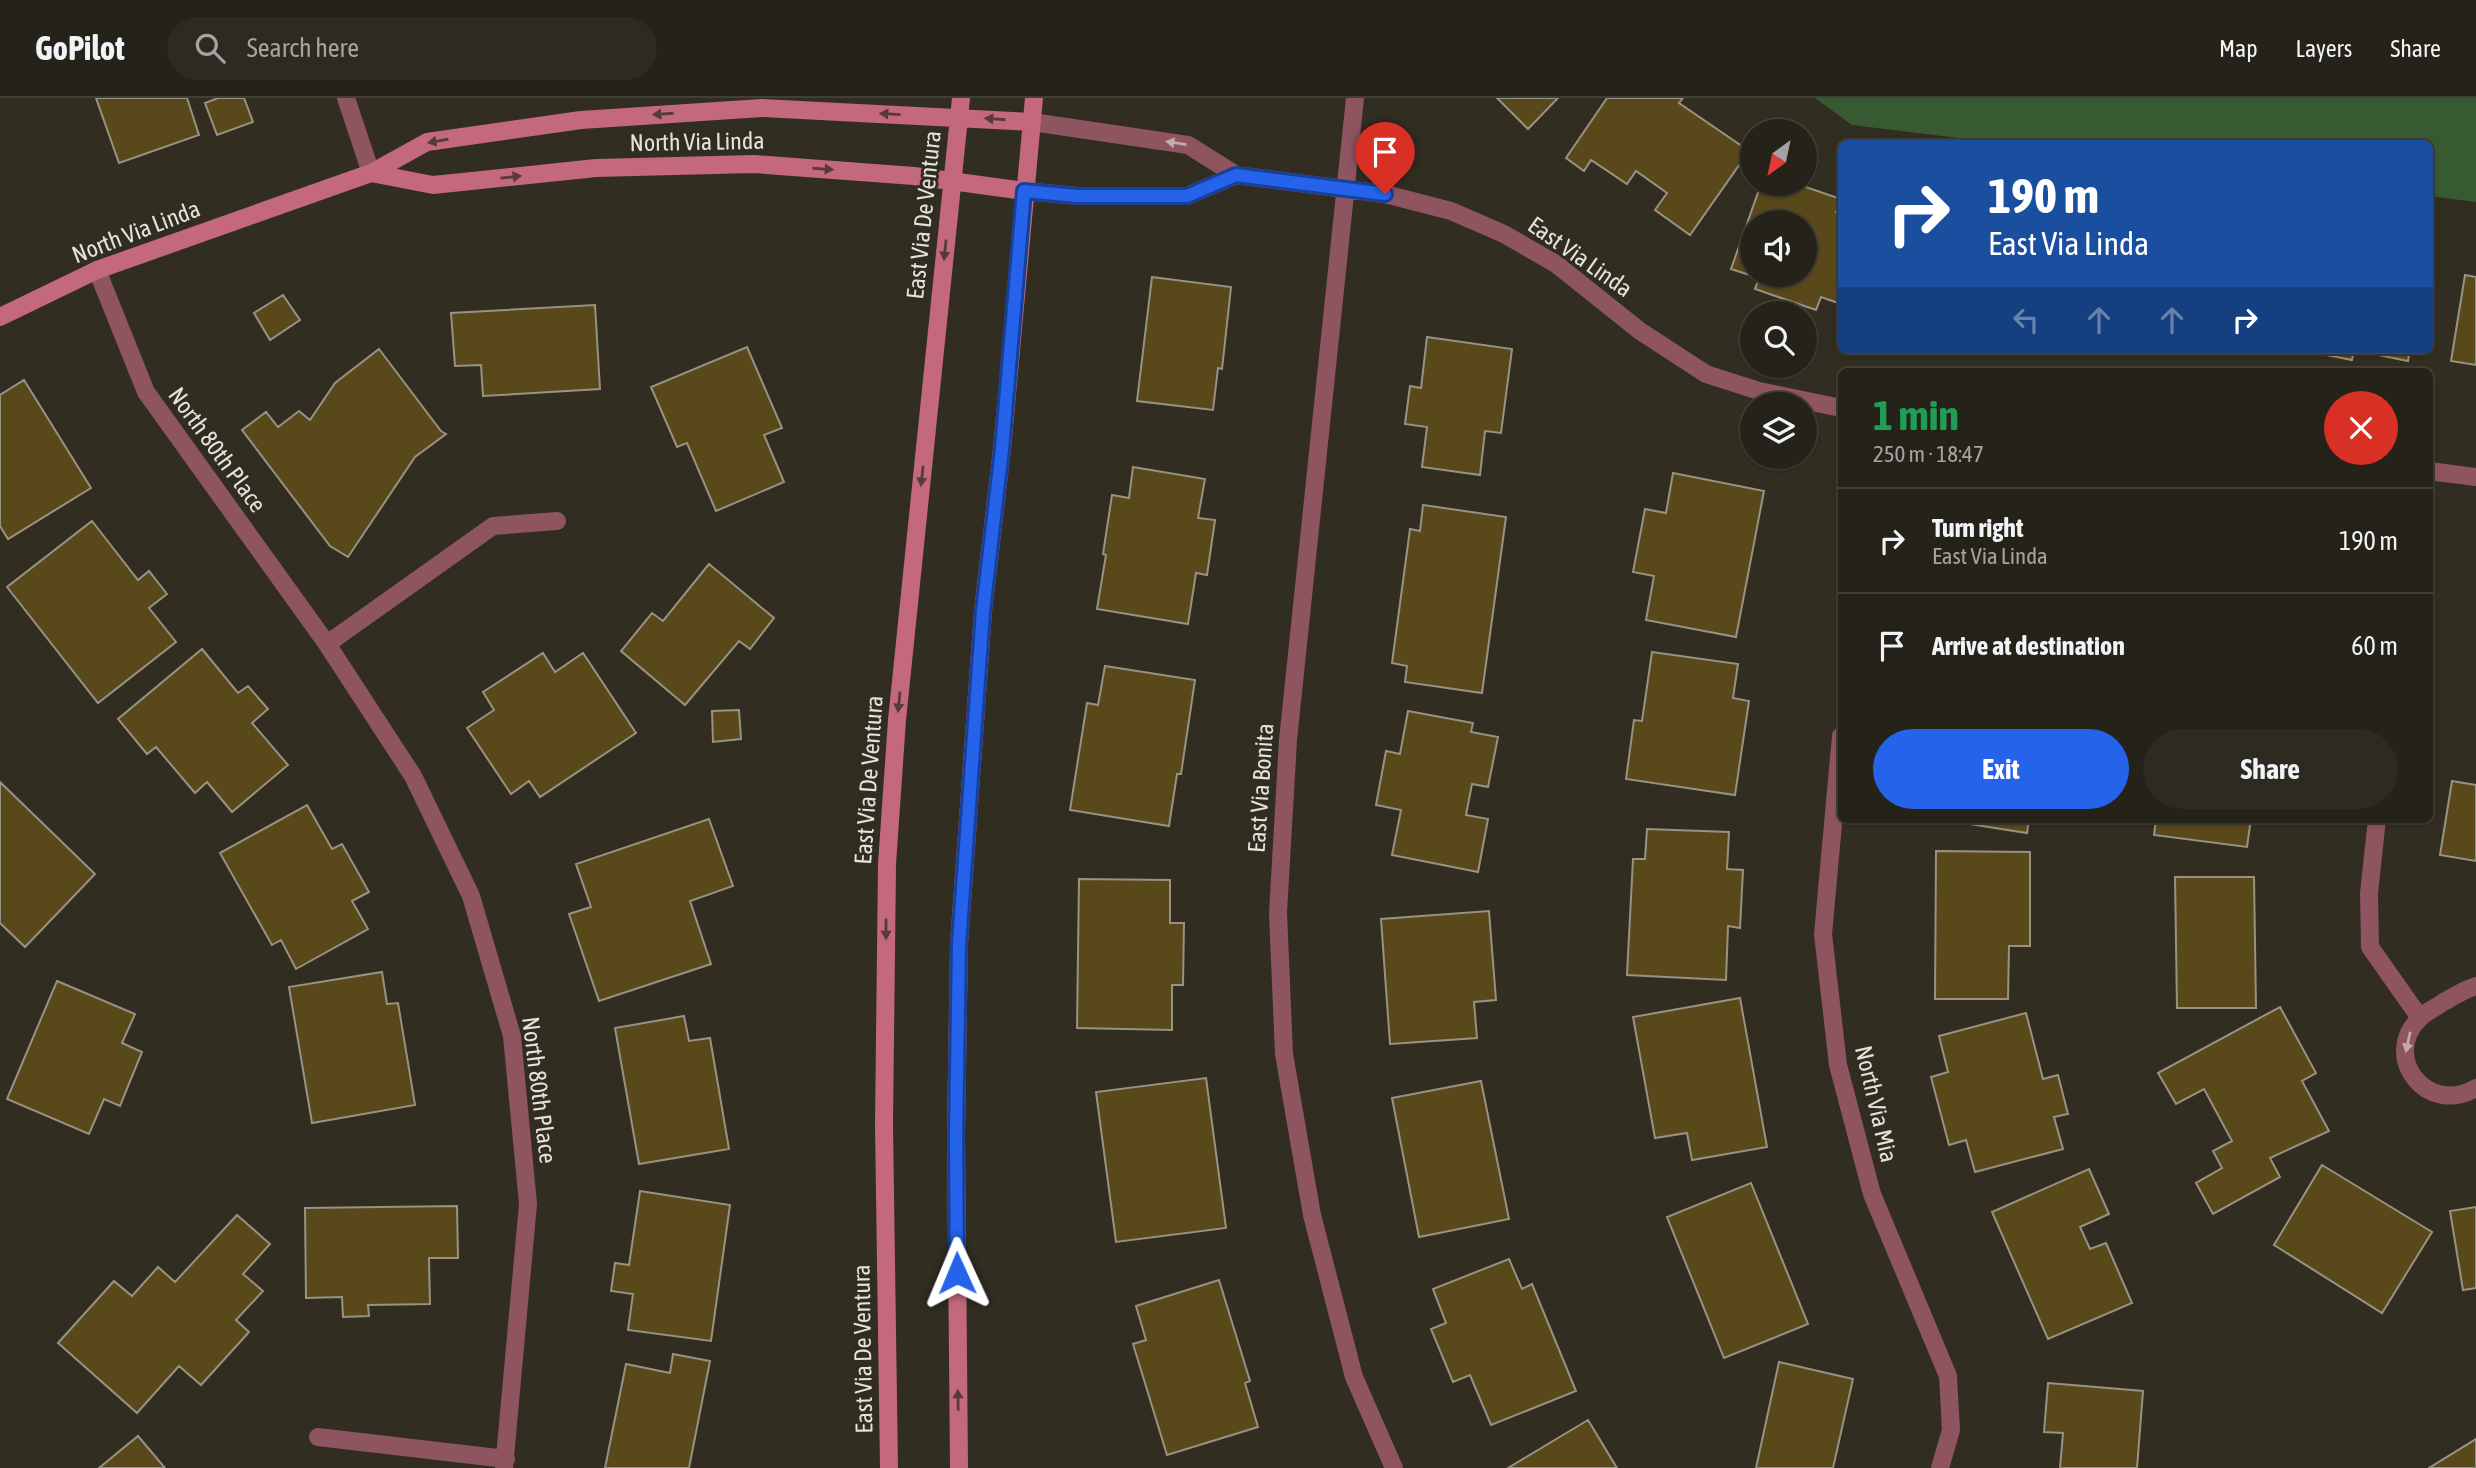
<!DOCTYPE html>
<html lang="en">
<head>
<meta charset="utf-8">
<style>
	:root { --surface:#252219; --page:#2d2a22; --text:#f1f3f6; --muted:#a3a4a2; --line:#423f38; --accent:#2563eb }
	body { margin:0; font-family:"Asap Condensed",sans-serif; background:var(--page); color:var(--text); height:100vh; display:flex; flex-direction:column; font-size:26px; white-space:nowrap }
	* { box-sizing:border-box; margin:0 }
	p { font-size:23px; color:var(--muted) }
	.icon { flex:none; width:38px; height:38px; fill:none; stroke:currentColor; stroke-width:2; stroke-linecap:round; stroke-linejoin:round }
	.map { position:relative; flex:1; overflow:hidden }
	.sheet { position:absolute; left:1838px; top:270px; width:595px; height:455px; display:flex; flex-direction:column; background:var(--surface); border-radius:10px; box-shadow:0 2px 5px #0004,0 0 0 2px var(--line) }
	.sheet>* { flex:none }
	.guide { position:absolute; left:1838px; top:42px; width:595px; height:214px; border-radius:10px; box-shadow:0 2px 5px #0004,0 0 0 2px var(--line); background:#1a4fa0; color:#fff; overflow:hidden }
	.needle { width:46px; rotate:213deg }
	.tools { position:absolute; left:1740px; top:21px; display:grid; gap:14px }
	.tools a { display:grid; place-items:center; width:77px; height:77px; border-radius:50%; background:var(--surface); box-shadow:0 2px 5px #0004,0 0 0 2px var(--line); font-size:35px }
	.pin { position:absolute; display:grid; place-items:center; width:60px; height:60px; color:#fff; margin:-72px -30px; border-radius:50% 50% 50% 0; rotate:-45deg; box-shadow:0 0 7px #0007 }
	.pin .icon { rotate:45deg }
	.me { position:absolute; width:77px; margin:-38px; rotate:359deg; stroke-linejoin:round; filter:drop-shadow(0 0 5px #0008) }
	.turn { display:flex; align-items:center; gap:24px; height:147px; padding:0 35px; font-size:32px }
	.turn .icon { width:91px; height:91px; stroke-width:2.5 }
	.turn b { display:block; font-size:49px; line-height:60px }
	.lanes { display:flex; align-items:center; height:66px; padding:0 35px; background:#0003; justify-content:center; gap:35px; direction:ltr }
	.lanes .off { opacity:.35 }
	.round { display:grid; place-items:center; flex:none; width:74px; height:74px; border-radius:37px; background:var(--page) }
	.head { display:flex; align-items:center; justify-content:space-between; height:119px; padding:0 35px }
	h1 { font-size:42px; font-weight:700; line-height:52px; color:#1e9e55 }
	.primary-button { display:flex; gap:14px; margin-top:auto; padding:14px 35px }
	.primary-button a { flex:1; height:80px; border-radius:42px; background:var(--accent); color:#fff; font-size:28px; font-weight:700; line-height:80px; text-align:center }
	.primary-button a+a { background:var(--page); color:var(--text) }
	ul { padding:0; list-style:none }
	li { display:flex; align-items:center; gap:21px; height:105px; padding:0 35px; border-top:2px solid var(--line) }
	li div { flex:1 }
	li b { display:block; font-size:26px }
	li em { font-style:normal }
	header { display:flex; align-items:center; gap:42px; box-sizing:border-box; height:98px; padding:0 35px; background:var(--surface); border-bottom:2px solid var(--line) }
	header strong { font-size:33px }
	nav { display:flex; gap:38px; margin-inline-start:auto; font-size:24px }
	.search { width:490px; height:63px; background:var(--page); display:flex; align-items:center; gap:18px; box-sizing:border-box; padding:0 24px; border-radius:38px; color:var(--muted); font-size:26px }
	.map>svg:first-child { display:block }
</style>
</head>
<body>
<header>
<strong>GoPilot</strong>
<div class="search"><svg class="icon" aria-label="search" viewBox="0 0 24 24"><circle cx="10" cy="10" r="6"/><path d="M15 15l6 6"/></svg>Search here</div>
<nav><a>Map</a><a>Layers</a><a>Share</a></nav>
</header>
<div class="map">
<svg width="2476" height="1370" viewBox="0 0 2476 1370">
	<rect width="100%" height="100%" fill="#312d21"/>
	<path fill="#375a33" d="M1815,0h661v104l-47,-6v-52l-429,-1 -148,-18z"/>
	<path fill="#59491a" stroke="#979284" stroke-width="2" fill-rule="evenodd" d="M96,0h91l12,37 -80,28z
		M218,0h26l9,24 -36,13 -12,-32z
		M1497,0h61l-30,31z
		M1607,0h76l-4,5 70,48 -59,84 -35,-25 12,-17 -31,-22 -9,13 -36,-24 -7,11 -18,-13z
		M1761,86h36l44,15 -5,13 5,2v90l-20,-7 -5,13 -61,-21 4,-11 -28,-9zM1752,124h52v53h-52z
		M2465,177l11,2v88l-25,-4z
		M1152,179l79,10 -9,82 -4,-1 -5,42 -76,-9z
		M283,197l17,25 -30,20 -16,-27z
		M595,207l5,84 -117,7 -2,-31 -26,1 -4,-53z
		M1427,239l85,12 -11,84 -16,-2 -5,44 -58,-8 5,-40 -22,-3 5,-38 11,2z
		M747,249l35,81 -18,7 20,47 -68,29 -29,-68 -10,4 -26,-60z
		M379,251l62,82 5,3 -31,23 -67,100 -18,-11 -88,-116 24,-18 12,15 21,-16 11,9 25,-37z
		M2301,252h109l-2,11 -54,-11 -2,10z
		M24,282l67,108 -83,51 -8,-13v-131z
		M1133,369l72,12 -7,39 17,2 -8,55 -11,-2 -8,51 -91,-15 9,-54 -3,-1 9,-59 17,3z
		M1673,375l91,18 -28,146 -90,-17 8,-44 -21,-4 12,-63 21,4z
		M1423,407l83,12 -24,176 -77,-11 2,-16 -15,-3 18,-134 10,2z
		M92,423l46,59 11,-9 18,23 -18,14 27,34 -78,61 -91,-116z
		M709,466l65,54 -24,31 -11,-8 -54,64 -64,-54 31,-38 11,8z
		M202,551l36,44 10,-7 20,23 -16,14 36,42 -56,47 -25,-30 -12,11 -39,-46 -9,7 -29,-35z
		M1652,554l86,12 -5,34 16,3 -14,94 -109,-16 8,-59 8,1z
		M543,555l12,19 28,-19 53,80 -96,64 -11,-16 -18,13 -44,-66 27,-18 -11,-18z
		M1105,568l90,14 -14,94h-4l-8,52 -99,-16 17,-107 11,2z
		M739,612l2,29 -28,3 -1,-31z
		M1408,613l65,12 -2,9 27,5 -10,50 -16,-3 -6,31 22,4 -10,53 -86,-17 9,-45 -25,-5 10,-54 14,3z
		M2452,683l24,4v76l-36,-6z
		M0,684l95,92 -70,73 -25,-24z
		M307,707l25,44 10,-5 27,48 -17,9 16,28 -72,40 -15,-29 -9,5 -52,-92z
		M709,721l24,67 -43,15 21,63 -112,37 -30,-87 22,-7 -15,-43z
		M1938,721h91l-2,14z
		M2156,721h95l-4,28 -93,-12z
		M1647,731l82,3 -2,37 16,1 -3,58 -12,-2 -2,54 -99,-5 6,-116h12z
		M1936,753l94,1v94h-21l-1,53h-73z
		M2175,779h79l2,131h-79z
		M1079,781l91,1v43h14l-1,62h-11v45l-95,-2z
		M1489,813l7,89 -22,2 3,36 -87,6 -9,-125z
		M382,874l5,32 11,-1 17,102 -103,18 -23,-136z
		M57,883l78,33 -13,29 20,9 -22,54 -16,-7 -15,35 -82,-35z
		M1740,900l27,149 -75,13 -5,-27 -32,5 -22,-121z
		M2280,909l36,66 -14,8 27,50 -59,27 10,19 -67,37 -17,-31 26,-15 -9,-17 19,-10 -28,-52 -28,15 -18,-31z
		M2026,915l17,66 15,-4 10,39 -14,3 9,32 -88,23 -9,-32 -17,5 -18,-68 17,-5 -9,-36z
		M684,918l5,25 21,-3 19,111 -90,15 -24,-136z
		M1206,980l20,150 -110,14 -20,-150z
		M1481,983l28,138 -90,18 -27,-139z
		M2322,1067l110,67 -50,81 -108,-68z
		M2089,1071l20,45 -29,13 10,22 16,-6 26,60 -84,36 -56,-127z
		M1751,1085l57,141 -84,34 -57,-141z
		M640,1093l90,14 -19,136 -83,-11 5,-36 -22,-3 4,-28 14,2z
		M457,1108l1,52h-29l1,46 -62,1 1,11 -26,1 -1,-20 -36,1 -1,-90z
		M2476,1109v81l-13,2 -13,-79z
		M237,1117l33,29 -27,30 20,17 -27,29 13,12 -48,53 -22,-19 -42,47 -79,-70 56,-62 18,15 26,-29 17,15z
		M1509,1161l13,30 10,-5 44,107 -85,34 -21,-50 -17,7 -22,-53 15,-6 -13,-34z
		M1219,1182l31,101 -5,2 13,44 -91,28 -34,-111 13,-4 -10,-34z
		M673,1256l37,7 -21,107h-84l21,-104 44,9z
		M1779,1264l74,17 -20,89h-77z
		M2048,1285l95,8 -6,77h-77l3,-35 -19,-1z
		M1588,1322l29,48h-109z
		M138,1338l27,32h-66z
		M2476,1341v29h-47z"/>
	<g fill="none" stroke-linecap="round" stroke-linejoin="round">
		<path stroke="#8e5460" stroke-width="18" d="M346,0l25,75
			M1355,0l-67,642 -10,173 6,141 28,161 42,162 40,91
			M1032,24l156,23 48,30 149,19 66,17 53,23 52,30 84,67 66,43 53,17 82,17
			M1024,93l53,5h110l49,-21
			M97,172l49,122 181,252 86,132 58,120 41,140 16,168 -24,264
			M2429,373l47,6
			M327,546l166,-118 64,-5
			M1841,638l-18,198 15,131 34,129 76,182 3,54 -11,38
			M2377,721l-8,74 1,54 50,71
			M2476,888c-13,4 -22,10 -34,17 -7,5 -16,9 -22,15 -40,38 7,99 56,70
			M318,1339l188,22"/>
		<path stroke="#c3687d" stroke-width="18" d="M371,75l62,12 163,-17 158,-4 160,12 110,15
			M0,219l97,-47 274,-97 56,-31 154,-22 181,-12 270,14
			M889,1370l-5,-343 3,-261 10,-144 64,-622
			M959,1370l-3,-333 3,-191 24,-333 19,-162 32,-351"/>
	</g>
	<defs><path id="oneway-solid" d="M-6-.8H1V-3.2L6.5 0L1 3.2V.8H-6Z" transform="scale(1.75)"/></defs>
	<g fill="#563c38">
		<use href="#oneway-solid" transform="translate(663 16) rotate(176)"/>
		<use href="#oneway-solid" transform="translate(890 16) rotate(-177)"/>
		<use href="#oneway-solid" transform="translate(995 21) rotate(-176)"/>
		<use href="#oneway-solid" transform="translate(438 43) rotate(170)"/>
		<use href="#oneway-solid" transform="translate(823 71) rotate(4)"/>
		<use href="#oneway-solid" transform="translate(511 79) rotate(-6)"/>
		<use href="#oneway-solid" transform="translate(945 152) rotate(96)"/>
		<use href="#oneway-solid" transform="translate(922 378) rotate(96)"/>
		<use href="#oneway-solid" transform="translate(899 604) rotate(96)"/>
		<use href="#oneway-solid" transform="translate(886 831) rotate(90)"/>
		<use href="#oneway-solid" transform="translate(958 1302) rotate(-91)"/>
	</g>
	<g fill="#c2a9aa">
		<use href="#oneway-solid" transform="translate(1176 45) rotate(-171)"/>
		<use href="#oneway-solid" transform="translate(2408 944) rotate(102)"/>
	</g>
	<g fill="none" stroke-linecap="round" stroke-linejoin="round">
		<defs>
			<path id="route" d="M957,1175l-1,-138 3,-191 24,-333 19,-162 22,-258 53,5h110l49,-21 149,19"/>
		</defs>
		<use href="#route" stroke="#184099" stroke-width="18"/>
		<use href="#route" stroke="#2563eb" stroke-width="12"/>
	</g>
	<g text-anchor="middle" stroke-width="6" stroke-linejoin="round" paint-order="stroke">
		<g font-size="24" fill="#e5e2db" stroke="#312d21">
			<text transform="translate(697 44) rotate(-1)" y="8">North Via Linda</text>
			<text transform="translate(924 117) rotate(-84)" y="8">East Via De Ventura</text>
			<text transform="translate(136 134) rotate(-21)" y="8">North Via Linda</text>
			<text transform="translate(1580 159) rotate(35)" y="8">East Via Linda</text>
			<text transform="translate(217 352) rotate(54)" y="8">North 80th Place</text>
			<text transform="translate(869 682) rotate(-86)" y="8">East Via De Ventura</text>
			<text transform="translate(1261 690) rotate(-86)" y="8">East Via Bonita</text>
			<text transform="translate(539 992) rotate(83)" y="8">North 80th Place</text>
			<text transform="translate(1876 1006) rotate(77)" y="8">North Via Mia</text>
			<text transform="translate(863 1251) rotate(-91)" y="8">East Via De Ventura</text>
		</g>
	</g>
</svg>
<div class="tools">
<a><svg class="needle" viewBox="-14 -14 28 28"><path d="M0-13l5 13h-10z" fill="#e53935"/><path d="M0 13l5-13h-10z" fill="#a3a4a2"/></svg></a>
<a><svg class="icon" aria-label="sound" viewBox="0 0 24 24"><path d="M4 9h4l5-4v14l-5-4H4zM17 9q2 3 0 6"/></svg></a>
<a><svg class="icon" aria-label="search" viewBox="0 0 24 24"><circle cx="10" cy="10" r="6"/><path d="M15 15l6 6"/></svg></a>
<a><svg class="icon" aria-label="layers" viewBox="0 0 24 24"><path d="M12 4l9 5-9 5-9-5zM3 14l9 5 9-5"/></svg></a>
</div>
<div class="pin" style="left:1385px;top:96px;background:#d93025"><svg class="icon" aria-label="arrive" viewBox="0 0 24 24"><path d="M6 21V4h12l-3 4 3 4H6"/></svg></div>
<svg class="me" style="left:957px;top:1175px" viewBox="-20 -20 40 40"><path d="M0-17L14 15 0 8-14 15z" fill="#2563eb" stroke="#fff" stroke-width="4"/></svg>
<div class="guide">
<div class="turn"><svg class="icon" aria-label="right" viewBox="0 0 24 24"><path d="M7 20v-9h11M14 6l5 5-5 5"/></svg><div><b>190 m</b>East Via Linda</div></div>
<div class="lanes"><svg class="icon off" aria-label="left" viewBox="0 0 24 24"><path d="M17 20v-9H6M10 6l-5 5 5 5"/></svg><svg class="icon off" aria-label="ahead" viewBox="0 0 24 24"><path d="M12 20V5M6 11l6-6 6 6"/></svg><svg class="icon off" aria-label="ahead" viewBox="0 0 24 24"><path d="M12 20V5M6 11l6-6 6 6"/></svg><svg class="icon" aria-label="right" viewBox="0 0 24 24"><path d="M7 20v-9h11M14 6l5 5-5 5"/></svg></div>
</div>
<section class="sheet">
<div class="head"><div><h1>1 min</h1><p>250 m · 18:47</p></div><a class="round" style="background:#d93025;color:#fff"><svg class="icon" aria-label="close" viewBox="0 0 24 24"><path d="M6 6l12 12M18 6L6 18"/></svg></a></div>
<ul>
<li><svg class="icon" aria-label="right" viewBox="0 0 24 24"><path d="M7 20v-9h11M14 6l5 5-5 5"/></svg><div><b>Turn right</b><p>East Via Linda</p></div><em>190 m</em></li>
<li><svg class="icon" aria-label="arrive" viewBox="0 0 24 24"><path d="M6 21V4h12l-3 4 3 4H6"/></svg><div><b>Arrive at destination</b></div><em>60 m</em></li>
</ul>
<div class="primary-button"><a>Exit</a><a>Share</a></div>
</section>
</div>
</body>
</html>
